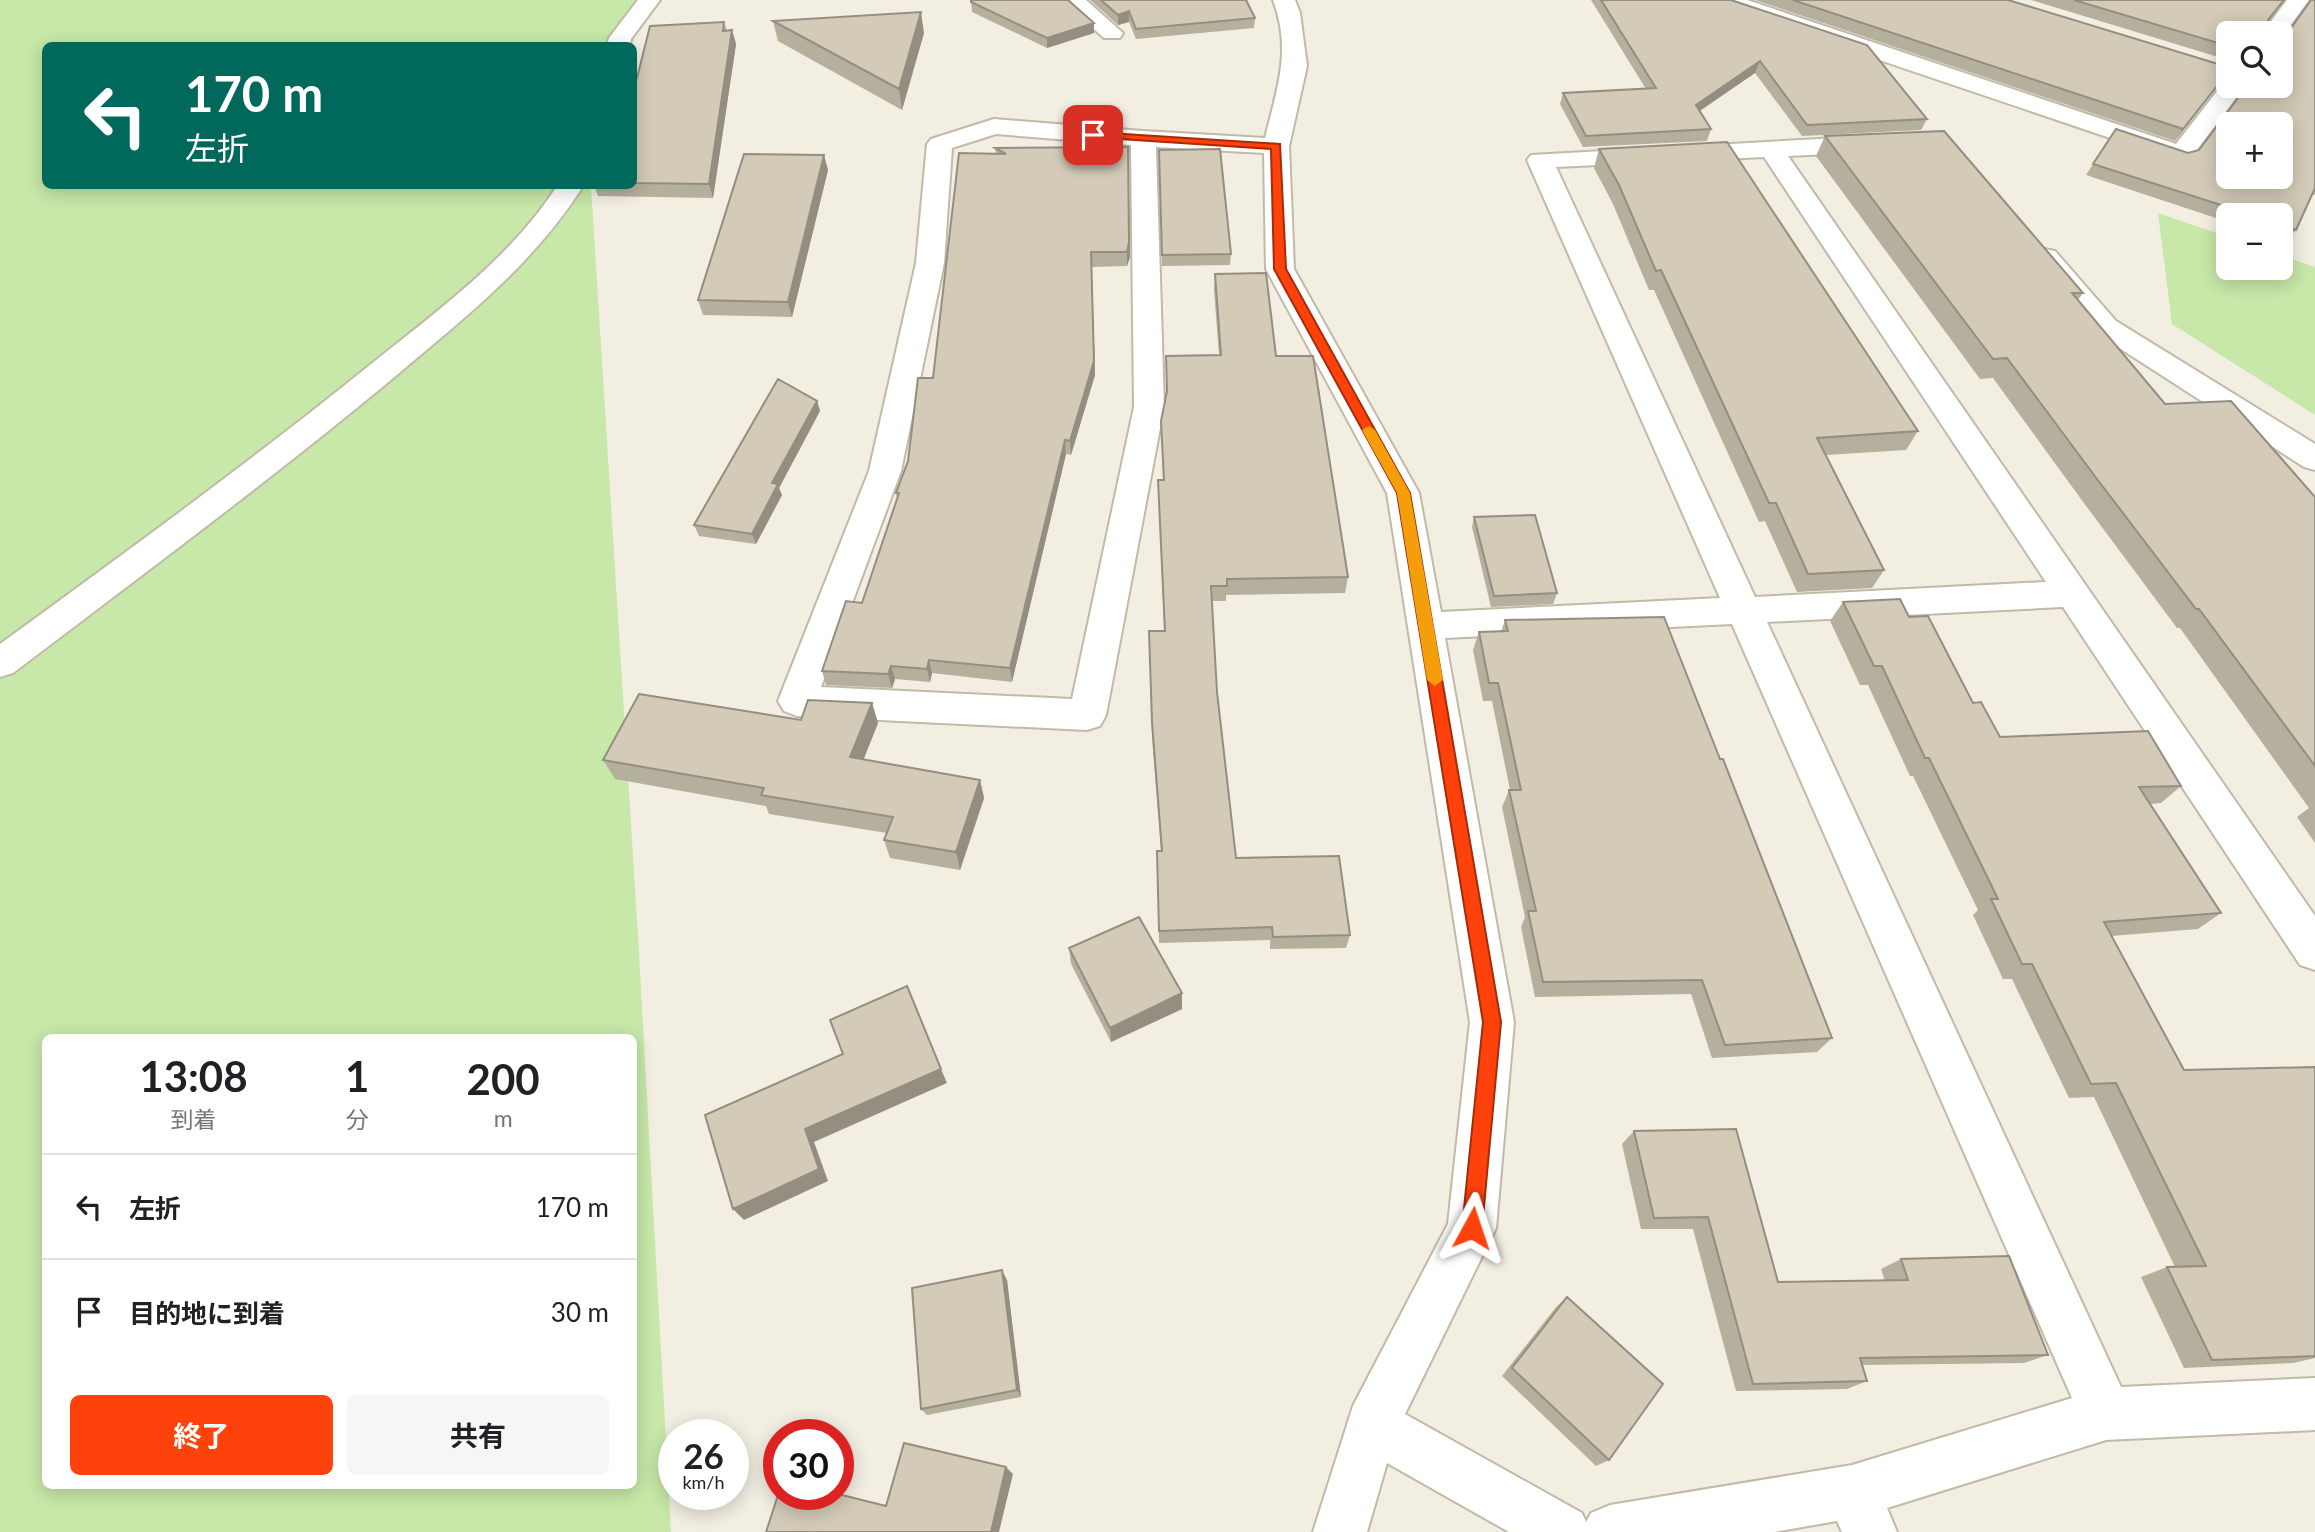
<!DOCTYPE html>
<html lang="ja">
<head>
<meta charset="utf-8">
<style>
	:root { --surface:#fff; --page:#f6f6f6; --text:#202124; --muted:#757577; --line:#e0e0e0; --accent:#ff420c }
	body { margin:0; font-family:Lato,"Noto Sans JP",sans-serif; background:var(--page); color:var(--text); height:100vh; display:flex; flex-direction:column; font-size:26px; white-space:nowrap }
	* { box-sizing:border-box; margin:0 }
	p { font-size:23px; color:var(--muted) }
	.icon { flex:none; width:38px; height:38px; fill:none; stroke:currentColor; stroke-width:2; stroke-linecap:round; stroke-linejoin:round }
	.map { position:relative; flex:1; overflow:hidden }
	.panel { position:absolute; left:42px; top:1034px; width:595px; height:455px; display:flex; flex-direction:column; background:var(--surface); border-radius:10px; box-shadow:0 4px 18px #0003 }
	.panel>* { flex:none }
	.guide { position:absolute; left:42px; top:42px; width:595px; height:147px; border-radius:10px; box-shadow:0 4px 18px #0003; background:#00695c; color:#fff; overflow:hidden }
	.tools { position:absolute; left:2216px; top:21px; display:grid; gap:14px }
	.tools a { display:grid; place-items:center; width:77px; height:77px; border-radius:10px; background:var(--surface); box-shadow:0 4px 18px #0003; font-size:35px }
	.speed { position:absolute; left:658px; top:1419px; display:flex; gap:14px; font-size:35px; font-weight:700; text-align:center }
	.speed>* { display:grid; place-content:center; width:91px; height:91px; border-radius:50%; background:var(--surface); box-shadow:0 4px 18px #0003; line-height:1 }
	.speed small { font-size:18px; font-weight:400 }
	.speed .limit { border:10px solid #d22; background:#fff; color:#111 }
	.pin { position:absolute; display:grid; place-items:center; width:60px; height:60px; color:#fff; margin:-30px; border-radius:14px; box-shadow:0 4px 10px #0006 }
	.me { position:absolute; width:77px; margin:-38px; rotate:5deg; stroke-linejoin:round; filter:drop-shadow(0 0 5px #0008) }
	.turn { display:flex; align-items:center; gap:24px; height:147px; padding:0 28px; font-size:32px }
	.turn .icon { width:91px; height:91px; stroke-width:2.5 }
	.turn b { display:block; font-size:49px; line-height:60px }
	.eta { display:flex; justify-content:space-evenly; align-items:center; height:119px; text-align:center }
	.eta b { font-size:42px; font-weight:700; line-height:49px }
	.primary-button { display:flex; gap:14px; margin-top:auto; padding:14px 28px }
	.primary-button a { flex:1; height:80px; border-radius:10px; background:var(--accent); color:#fff; font-size:28px; font-weight:700; line-height:80px; text-align:center }
	.primary-button a+a { background:var(--page); color:var(--text) }
	ul { padding:0; list-style:none }
	li { display:flex; align-items:center; gap:21px; height:105px; padding:0 28px; border-top:2px solid var(--line) }
	li div { flex:1 }
	li b { display:block; font-size:26px }
	li em { font-style:normal }
	.map>svg:first-child { display:block }
</style>
</head>
<body>
<div class="map">
<svg width="2315" height="1532" viewBox="0 0 2315 1532">
	<rect width="100%" height="100%" fill="#f2eee2"/>
	<path fill="#c7e8a8" fill-rule="evenodd" d="M0,0h647l-26,45 -575,1v140h545l48,767 32,579h-671zM46,1038h588v448h-588z
		M2158,213l70,24v31h52v-13l35,12v148l-143,-91z"/>
	<g fill="none" stroke-linecap="round" stroke-linejoin="round">
		<defs>
			<path id="street" d="M638,0h22l-29,39 -1,7h-23l2,-8z
				M1061,0h25l37,33 -3,5h-16z
				M1273,0h22l5,13 7,53 -18,80 5,123 125,224 22,119 279,-14 -193,-438 4,-5 342,-19 9,3 4,5 -4,5 -9,3 -85,4 527,760v54l-15,-5 -237,-358 -296,15 354,765 194,-9v52l-209,10 -219,68 10,24h-55l-5,-11 -63,11h-265l-122,-69 -20,69h-54l40,-126 95,-182 22,-202 -83,-529 -121,-224 -2,-116 -108,-6 8,260 -58,308 -6,11 -13,4 -290,-14 -13,-5 -6,-10 91,-230 47,-208 11,-119 4,-5 63,-20 149,12 122,7c12,-49 27,-88 8,-138zM996,134l135,11 3,262 -62,292 -251,-12 80,-216 43,-208 8,-115zM1764,157l282,425 -291,15 -199,-430zM1732,624l340,774 -220,67 -242,40 -19,8 -5,9 -4,-9 -177,-99 91,-186 18,-206 -69,-384z
				M1714,0h33l429,144 49,-63 3,-1v6h17l-55,73 -9,3 -464,-157z
				M2287,0h22l-28,38 -1,-5h-18z
				M557,186h26c-51,81 -125,137 -197,198 -121,100 -248,194 -373,289l-13,4v-33c125,-91 250,-182 370,-279 67,-54 139,-105 187,-179z
				M2045,249l10,2 61,70 199,123v26l-11,-3 -208,-134 -65,-76 4,-6z"/>
		</defs>
		<use href="#street" stroke="#c0baa7" stroke-width="4"/>
		<use href="#street" fill="#fff" fill-rule="evenodd"/>
	</g>
	<path fill="#b5af9d" d="M1090,0h156l9,18 -1,10 -118,11 -7,-17 -11,3z
		M1591,0h140l196,119 -6,11 -119,6 -47,-63 -56,38 12,18 -4,12 -124,6 -23,-43 3,-11 83,-4z
		M1755,0h253l215,79 -48,62z
		M2031,0h254l-17,22v2l19,5 4,-1 24,-28v195l-3,-1 -16,36 -10,11 -6,-2v-24h-52v7l-142,-47 30,-46 72,24 11,-3 81,-64 -52,-53v27z
		M971,2l123,31 -47,15 -75,-36z
		M773,21l151,12 -22,77 -124,-69z
		M724,22l3,8h5l4,14 -23,154 -115,-2 -4,-10h40v-108h3z
		M1825,136l258,157 -5,7 87,104 150,93v346l-18,-26 12,-9 -129,-180h-3l-96,-129 -88,-121 -13,1 -164,-223z
		M1128,147l2,110 -3,9 -35,1 3,108 -24,80 -5,-1 -54,228 -80,-9 -2,9 -35,-3 -3,9 -66,-3 -4,-14 40,-68 35,-105 -1,-5 12,-32 25,-83 63,-224 -1,-6z
		M1599,149l319,282 -12,19 -80,5 58,115 -12,18 -75,4 -32,-71 -6,1 -105,-232h-5l-36,-86 -19,-36z
		M1159,150l72,104 -1,11 -68,1z
		M828,170l-36,147 -89,-2 -5,-15z
		M1215,274l61,82 72,221 -3,16 -119,2v6h-14l5,91 19,166 114,77 -4,13 -76,1v-9l-111,3 -2,-92h4l-9,-114 -3,-106h15l-6,-151h5l-2,-59 5,-27v-38l53,-1 -5,-65z
		M817,401l3,10 -41,77 3,7 -26,49 -57,-8 -5,-11z
		M1474,517l83,76 -4,11 -62,3 -19,-80z
		M1843,602l66,15 91,120 181,49 -20,17 -11,1 71,109 -23,16 -87,7 73,134 131,-3v291l-22,5 -109,5 -43,-91 26,-10h8l-81,-170 -25,1 -57,-119h-9l-30,-64 5,-5 -65,-134h-3l-42,-91h-8l-30,-64z
		M1505,620l327,418 -15,14 -105,6 -21,-64 -156,3 -14,-70 4,-10 -23,-110 7,-17h1l-18,-89h-9l-10,-51 6,-18h22z
		M872,703l6,20 -15,37 117,20 4,18 -24,72 -70,-12 -6,-18 3,-7 -118,-19 -3,-8 -151,-27 -12,-19 198,-40z
		M1069,948l113,45v16l-71,33 -40,-78z
		M1634,1131l144,151 107,-1 -4,-12 20,-10 147,96 -24,8 -162,2 5,16 -20,8 -111,2 -43,-162h-52l-19,-85z
		M1007,1280l14,117 -94,18 -6,-6z
		M1567,1297l42,163 -13,6 -94,-90 54,-69z"/>
	<path fill="#948e80" d="M1129,11v11l-11,3v-10z
		M921,12l3,21 -22,77 -3,-21z
		M1094,23v10l-47,15v-10z
		M732,30l4,14 -23,154 -4,-14z
		M1760,61l-5,12 -64,44 5,-12z
		M2228,72l-5,7 -48,62 8,-12z
		M1128,147l2,110 -3,9v-14z
		M824,155l4,15 -36,147 -4,-15z
		M1091,252l4,123 -24,80 -1,-14z
		M817,401l3,10 -41,77 3,7 -26,49 -4,-10 20,-51z
		M1065,440l1,14 -54,228 -2,-14z
		M929,660l3,13 -2,9 -3,-13z
		M891,666l4,13 -3,9 -4,-14z
		M872,703l6,20 -21,53 -7,-19z
		M980,780l4,18 -24,72 -4,-18z
		M1182,993v16l-71,33 -1,-14z
		M941,1069l6,14 -133,59 14,39 -84,39 -11,-11 72,-80z
		M1002,1270l5,10 14,117 -4,-7z
		M1006,1467l7,7 -14,58h-8z"/>
	<path fill="#d3cbb7" stroke="#948e80" stroke-width="2" fill-rule="evenodd" d="M971,0h97l26,23 -47,15 -76,-36z
		M1101,0h145l9,18 -119,11 -7,-18 -11,4z
		M1601,0h130l136,45 60,74 -120,6 -47,-64 -64,44 15,24 -125,7 -23,-43 93,-5z
		M1793,0h215l220,67v5l-45,57z
		M2074,0h210l-16,20v4h18l1,5 4,-1 20,-28h4v188l-19,42 -16,-5v-10h-28l-159,-51 23,-35 72,24 11,-3 48,-64h33v-53h-52v13zM2228,124h52v53h-52z
		M921,12l-22,77 -126,-68z
		M724,22l-1,9 9,-1 -23,154 -75,-1v-105h3l13,-52z
		M1944,131l139,162h-11l93,111 66,-3 84,96v269l-116,-157h-3l-99,-130 -90,-121 -14,1 -168,-223z
		M1727,142l191,289 -101,7 67,132 -76,4 -32,-71h-7l-108,-233 -5,1 -37,-86 -20,-36z
		M1128,147l1,95 -2,10h-36l3,109 -24,80 -5,-1 -55,228 -81,-8 -2,9 -36,-3 -3,8 -66,-3 24,-70 16,2 37,-110h-3l12,-32 10,-83h15l26,-225 47,1 -11,-6z
		M1220,149l11,105 -69,1 -3,-105z
		M744,154l80,1 -36,147 -90,-2z
		M1266,273l10,83h37l35,221 -121,2v7h-16l6,106 19,166 103,-2 11,79 -77,2 -1,-10 -113,4 -2,-80h5l-10,-129 -3,-91h16l-7,-151h6l-3,-59 6,-30 -1,-35 55,-1 -6,-81z
		M778,379l39,22 -45,82 6,1 -26,50 -58,-9z
		M1535,515l22,78 -63,3 -20,-79z
		M1900,599l9,18 19,-1 45,87 8,-1 19,35 148,-6 33,55 -42,1 82,126 -117,9 80,148 131,-3v289l-103,4 -45,-93 39,-1 -90,-183 -25,1 -59,-120h-10l-31,-65h7l-69,-141h-4l-43,-92h-8l-31,-64z
		M1664,617l56,142h3l109,279 -107,7 -23,-65 -159,2 -15,-71h8l-27,-121h12l-23,-107h-9l-10,-51 29,-1 -3,-11z
		M639,694l162,26 7,-20 64,3 -22,54 130,23 -24,72 -72,-12 9,-23 -132,-22 3,-7 -161,-28z
		M1139,917l43,76 -72,35 -41,-80z
		M907,986l34,83 -136,60 14,40 -86,40 -28,-94 138,-61 -13,-34z
		M1736,1129l42,153 130,-2 -7,-21 108,-3 39,99 -188,3 7,23 -114,3 -45,-167 -54,1 -20,-87z
		M1002,1270l15,120 -96,19 -9,-121z
		M1567,1297l96,87 -54,76 -97,-92z
		M904,1443l102,24 -15,65h-225l13,-40v2h59l48,12z"/>
	<path fill="#ff420c" stroke="#a62b08" stroke-width="2" d="M1093,132l187,12 6,125 124,224 91,529 -19,206 -3,7 -7,3 -7,-3 -3,-7 21,-206 -86,-529 -123,-224 -3,-120 -181,-12 -2,-2z"/>
	<path fill="#f59e0b" d="M1369,426l6,4 35,63 33,187 -8,6 -8,-6 -30,-187 -35,-63z"/>
</svg>
<div class="tools">
<a><svg class="icon" aria-label="search" viewBox="0 0 24 24"><circle cx="10" cy="10" r="6"/><path d="M15 15l6 6"/></svg></a>
<a>+</a>
<a>−</a>
</div>
<div class="speed"><div>26<small>km/h</small></div><div class="limit">30</div></div>
<div class="pin" style="left:1093px;top:135px;background:#d93025"><svg class="icon" aria-label="arrive" viewBox="0 0 24 24"><path d="M6 21V4h12l-3 4 3 4H6"/></svg></div>
<svg class="me" style="left:1472px;top:1228px" viewBox="-20 -20 40 40"><path d="M0-17L14 15 0 8-14 15z" fill="#ff420c" stroke="#fff" stroke-width="4"/></svg>
<div class="guide">
<div class="turn"><svg class="icon" aria-label="left" viewBox="0 0 24 24"><path d="M17 20v-9H6M10 6l-5 5 5 5"/></svg><div><b>170 m</b>左折</div></div>
</div>
<section class="panel">
<div class="eta">
<div><b>13:08</b><p>到着</p></div>
<div><b>1</b><p>分</p></div>
<div><b>200</b><p>m</p></div>
</div>
<ul>
<li><svg class="icon" aria-label="left" viewBox="0 0 24 24"><path d="M17 20v-9H6M10 6l-5 5 5 5"/></svg><div><b>左折</b></div><em>170 m</em></li>
<li><svg class="icon" aria-label="arrive" viewBox="0 0 24 24"><path d="M6 21V4h12l-3 4 3 4H6"/></svg><div><b>目的地に到着</b></div><em>30 m</em></li>
</ul>
<div class="primary-button"><a>終了</a><a>共有</a></div>
</section>
</div>
</body>
</html>
